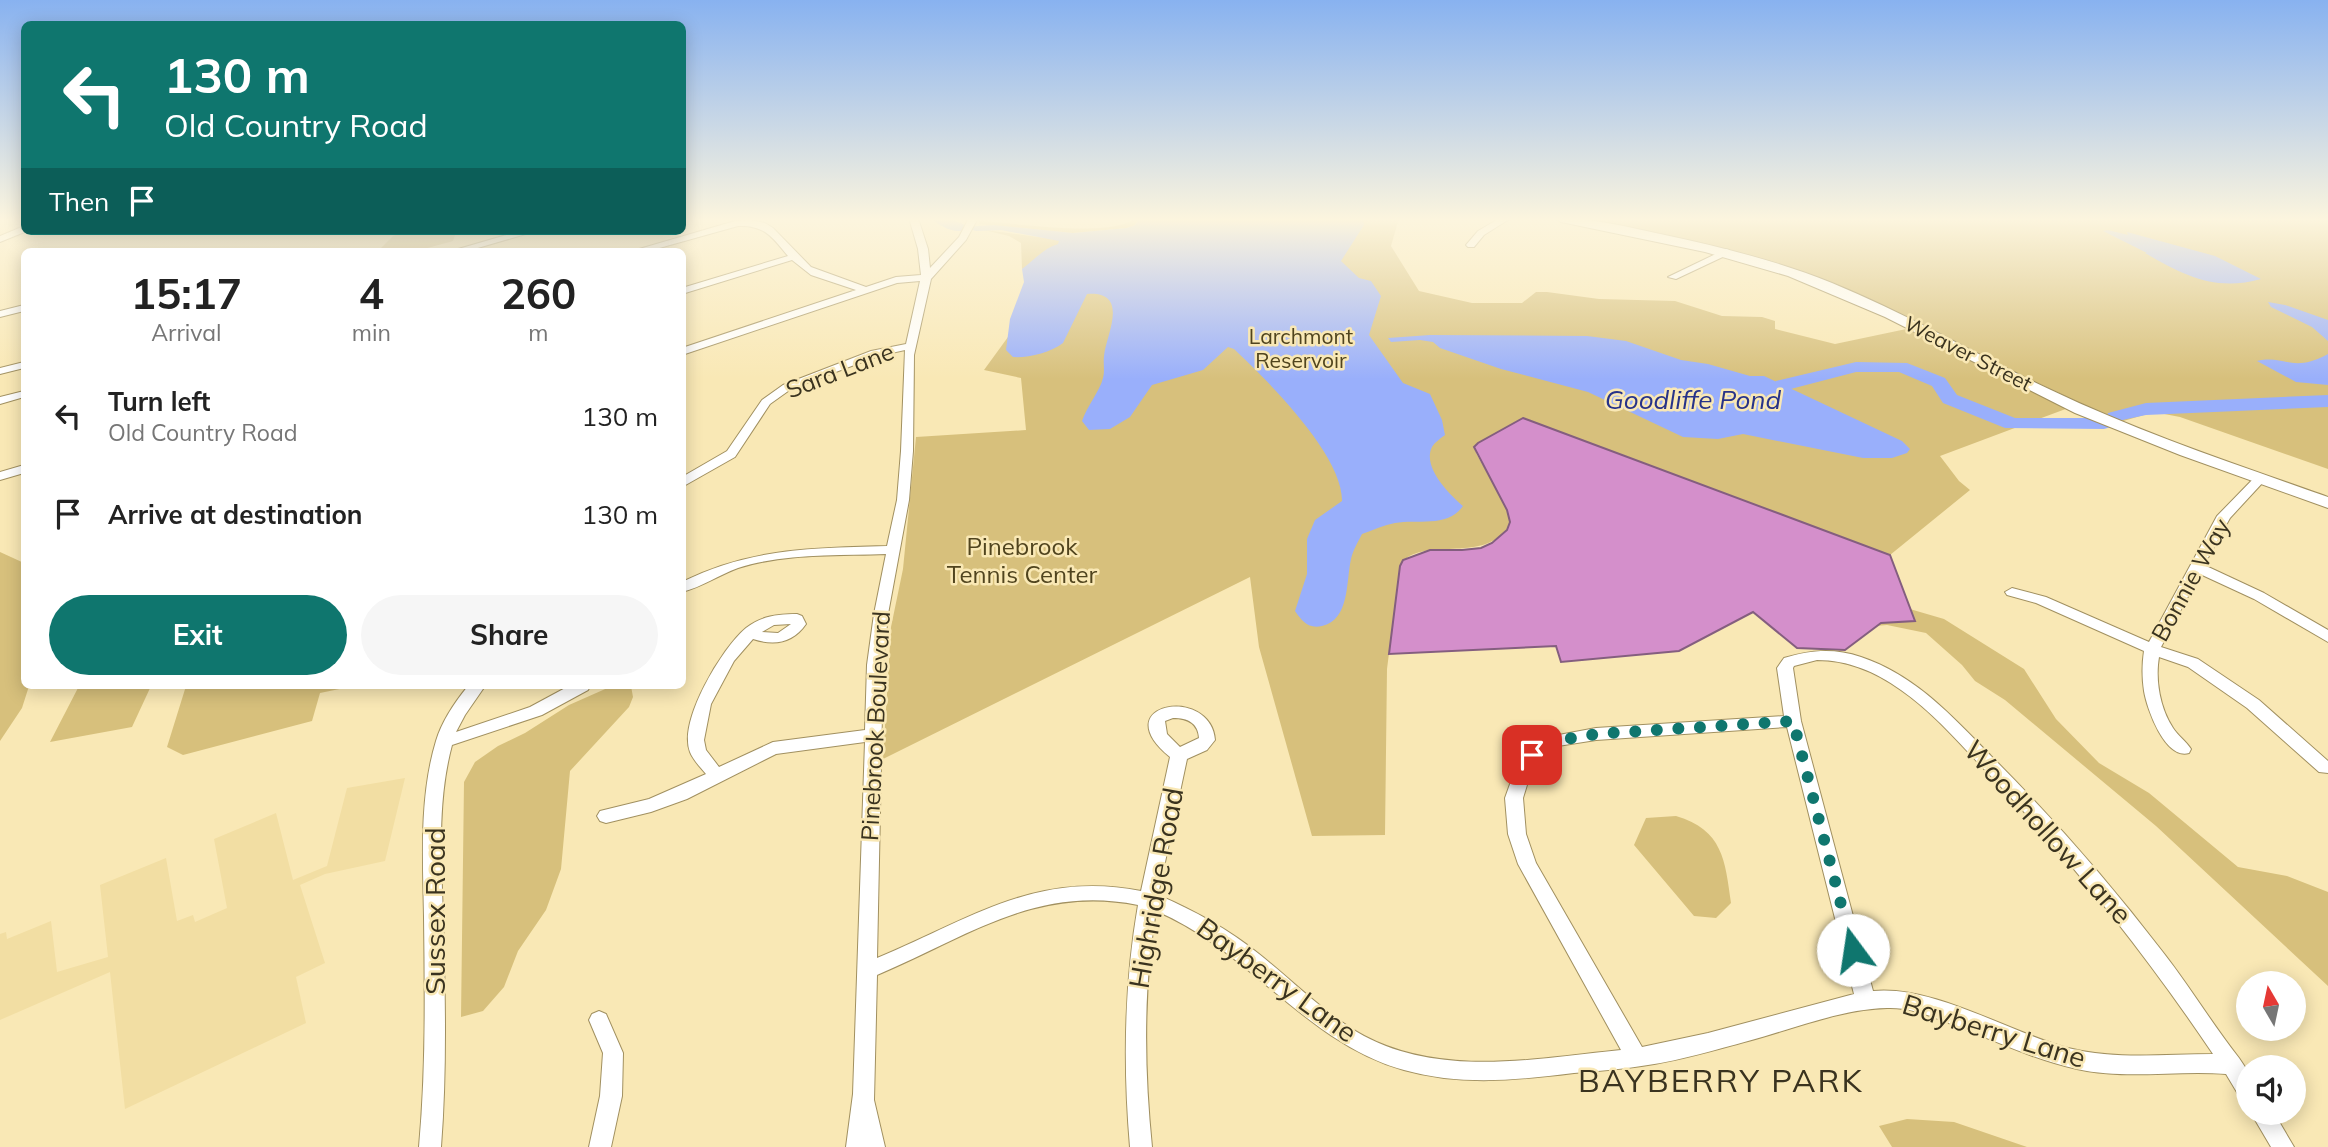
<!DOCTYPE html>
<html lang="en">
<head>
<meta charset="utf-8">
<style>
	:root { --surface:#fff; --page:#f6f6f6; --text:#222; --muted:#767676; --accent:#0f766e }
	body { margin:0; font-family:Mulish,sans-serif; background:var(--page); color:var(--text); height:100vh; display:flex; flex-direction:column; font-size:26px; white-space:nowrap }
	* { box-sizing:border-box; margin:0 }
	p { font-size:23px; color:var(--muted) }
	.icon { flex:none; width:38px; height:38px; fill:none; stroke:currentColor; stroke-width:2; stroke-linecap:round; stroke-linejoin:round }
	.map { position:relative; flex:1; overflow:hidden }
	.panel { position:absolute; left:21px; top:248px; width:665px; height:441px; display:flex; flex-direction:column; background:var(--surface); border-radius:10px; box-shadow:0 4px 18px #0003 }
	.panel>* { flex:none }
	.top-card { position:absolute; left:21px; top:21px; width:665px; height:214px; border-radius:10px; box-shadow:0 4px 18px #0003; background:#0f766e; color:#fff; overflow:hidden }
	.needle { width:46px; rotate:351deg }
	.fabs { position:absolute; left:2236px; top:971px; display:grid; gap:14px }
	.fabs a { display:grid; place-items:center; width:70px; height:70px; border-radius:50%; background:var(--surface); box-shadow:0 4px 18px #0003; font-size:35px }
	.pin { position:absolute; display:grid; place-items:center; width:60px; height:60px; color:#fff; margin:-30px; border-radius:14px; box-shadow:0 4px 10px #0006 }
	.me { position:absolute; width:77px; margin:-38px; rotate:346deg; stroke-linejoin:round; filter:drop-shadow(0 0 5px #0008) }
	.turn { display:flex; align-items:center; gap:24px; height:147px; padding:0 28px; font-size:32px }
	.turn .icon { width:91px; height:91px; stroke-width:2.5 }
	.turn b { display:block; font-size:49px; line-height:60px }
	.then { display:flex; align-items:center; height:66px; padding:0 28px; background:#0003; gap:14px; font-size:26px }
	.eta { display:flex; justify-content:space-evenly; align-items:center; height:119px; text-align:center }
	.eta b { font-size:42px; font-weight:700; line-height:49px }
	.cta { display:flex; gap:14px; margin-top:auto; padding:14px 28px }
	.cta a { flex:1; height:80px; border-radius:42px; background:var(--accent); color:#fff; font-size:28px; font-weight:700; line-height:80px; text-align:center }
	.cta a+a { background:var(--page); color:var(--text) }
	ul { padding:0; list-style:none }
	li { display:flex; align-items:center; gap:21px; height:98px; padding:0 28px }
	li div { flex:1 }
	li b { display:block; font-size:26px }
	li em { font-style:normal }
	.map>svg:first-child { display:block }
</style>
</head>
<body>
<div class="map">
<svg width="2328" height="1147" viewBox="0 0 2328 1147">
	<rect width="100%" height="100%" fill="#f9e8b5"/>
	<path fill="#f2dea3" d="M405,778l-20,83 -60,13 -25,11 25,78 -29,14 10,46 -181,86 -15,-137 -110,48v-86l6,-2 1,7 44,-18 6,51 51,-15 -8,-72 66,-27 11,63 16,-6 2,7 32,-14 -13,-69 62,-26 17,67 34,-14 20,-78z"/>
	<path fill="#d7c07c" d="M1135,218h4l-4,7 -8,3 -54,5 -94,-9v-3c32,1 133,18 156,-3z
		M1154,218h245l-8,28 28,45 53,12h50l14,-11h11l52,7 76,2 47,15 40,1 13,4v8l60,15 76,-16 160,79 -131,49 19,25 11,9 -80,65 -367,-137 -45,25 -4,4 3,8c10,19 28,42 32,63 2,9 -3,13 -9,18 -28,24 -84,1 -100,30l-13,103 -2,166 -73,1 -53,-189 -9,-70 -367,182 8,-132 12,-58 13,-132 110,-7 -5,-52 -37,-8 24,-33 28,-75 -14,7 -1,-26 -12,-7 -25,-6 70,9 74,-7z
		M1573,218h755v251l-148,-52 -26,-5 -34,10 -298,-141 -104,-34z
		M409,231h36l10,4 -2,6 -40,11h-31l-1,-4 12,-12z
		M0,552l24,11v123h5l-7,22 -22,33z
		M1879,600l65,19 80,50 32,50 43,44 50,30 89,74 49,9 41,16v94l-172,-160 -151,-126 -30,-19 -13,-16 -36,-32 -39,-8 -24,2z
		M79,686h72l-19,41 -82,15z
		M186,686h168l-34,7 -8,28 -129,34 -16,-8z
		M612,686h19l2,11 -4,10 -59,64 -9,98 -15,41 -28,41 -14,36 -21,24 -22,6 3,-235 11,-20 23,-16 27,-13 44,-28z
		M1676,816c47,14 49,44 55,87l-15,15 -22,-2 -60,-71 12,-27z
		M1907,1119l47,3 73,25h-135l-13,-21z"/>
	<path fill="#99affb" d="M1139,218h224l1,7 -23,36 18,17 12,3 10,15 -12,39 34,48 27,11 12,26 3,15c-4,3 -11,8 -13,12 -10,20 17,47 31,59 -15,22 -45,13 -68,17 -11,2 -22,7 -33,11 -4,8 -9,16 -11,25 -5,22 -1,61 -29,67 -14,3 -20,-5 -27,-15l12,-37v-35l8,-19 27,-19c1,-46 -75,-121 -108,-152l-6,-2 -25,23 -51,15 -22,32 -20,12 -21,1 -7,-9c5,-15 18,-30 21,-43 2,-7 0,-15 1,-22 2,-21 27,-65 -17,-62l-24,49c-13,10 -35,15 -50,14l-7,-7 4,-31 14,-37 -2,-13c11,-8 22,-21 36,-25l1,-3 -58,-11 -25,1 -13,-4 31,-2 79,8 54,-5 8,-3z
		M2108,230l20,5 -1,-3 88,24 46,23c-46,13 -78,-4 -116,-26h2l-44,-22z
		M2268,302l17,3 43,15v21l-16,-14 -41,-20z
		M1430,335l157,1 39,5 55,19 27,4 42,12h14l138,65 8,8 -3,4 -15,5h-29l-120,-24 -25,5 -35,-2 -95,-45 -87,-23 -61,-21 -7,-6 -13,-2 -29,2 -3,-4z
		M2328,354v31l-32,-3 -39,-21c28,-7 34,13 71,-7z"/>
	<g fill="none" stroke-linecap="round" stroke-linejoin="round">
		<path fill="#99affb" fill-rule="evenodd" d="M932,218h17l21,9c-11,9 -29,1 -38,-9z
			M1856,362l51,1 38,15 12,17 58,23h91l2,-5 38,-10 182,-8v12l-182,8 -33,7 -2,5 -7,2 -99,-1 -62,-25 -11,-17 -33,-14h-43l-73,19 -9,-6 2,-4z"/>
	</g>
	<path fill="#d48fcb" stroke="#845e7f" stroke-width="2" d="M1523,418l367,137 25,66 -34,2 -36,27 -48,-2 -44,-36 -74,39 -118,11 -5,-16 -167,8 11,-88 3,-6 27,-10h32l19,-2 11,-5 15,-13 3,-8 -3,-12 -33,-63 4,-4z"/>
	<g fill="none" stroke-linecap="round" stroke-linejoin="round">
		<defs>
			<path id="minor" d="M909,218h9l10,31 2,19 29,-31 10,-19h9l-12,22 -35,39 -17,76 -1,96 -4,49 -21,114 -5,51 -6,293c92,-38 159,-88 264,-67l29,-134c-66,-54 41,-72 45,-17l-8,10 -20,9 -29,136c37,16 70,34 101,59 34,27 67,61 105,82 79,42 174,22 257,14l-103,-186 -10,-30 -3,-36 14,-39 7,-8 22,-14 48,-9 188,-12 -7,-48 7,-10c27,-8 50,-10 77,-1 54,18 91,59 130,99 61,61 118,126 171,195 27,34 50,73 77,107l10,15v29l-8,-3 -15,-25c-50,-4 -100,6 -149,-5 -41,-9 -79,-27 -118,-42 -24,-9 -46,-20 -72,-19 -46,1 -94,21 -139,33 -33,9 -66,19 -100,24 -24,4 -49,6 -74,8 -57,7 -113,13 -170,-3 -98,-27 -156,-121 -248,-159 -13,78 -12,157 -4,236h-22c-7,-81 -6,-161 8,-242 -102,-21 -172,33 -261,70l-3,125 11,47h-39l7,-53 12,-352 -89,12 -89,45 -36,13 -45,11 -6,-2 -3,-5 3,-5 49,-12 57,-25c-5,-6 -13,-14 -16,-22 -12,-31 32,-104 56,-124 15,-12 32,-14 51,-14l5,2 4,8c-13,19 -32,22 -53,15l-19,22 -23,43 -7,36 2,10 13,17 54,-25 92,-12 2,-65 7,-51 12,-60c-49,2 -101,-1 -148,14 -19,7 -36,19 -56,24v-10c68,-34 132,-34 205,-36l10,-46 4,-49 4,-101 -27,6 -87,33 -21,15 -35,53 -53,30v-10l45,-26 35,-51 21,-15 88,-34 35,-7 14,-63 -23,2 -215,72v-7l174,-58 -45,-15 -19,-15 -110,34v-6l106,-32c-16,-19 -23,-31 -50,-30l-93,26h-16l106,-31 16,-1 14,3 8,5 38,39 55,20 30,-10 25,-2 -3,-26zM791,624l-13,9 -16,-1 12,-7zM1817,660c31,0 59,12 84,30 32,22 58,53 85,81 84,88 159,182 227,283 -49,0 -97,6 -145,-6 -60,-16 -134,-63 -195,-57l-72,-270 -8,-53 1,-2zM1173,718c15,0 25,5 26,20l-19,9 -13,-13 -2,-13zM1787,727l67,267 -146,39 -66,14 -106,-184 -10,-29 -3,-36 10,-33 25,-19 38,-6z
				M1500,218h11l-27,17 -10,12h-6l-2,-2 12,-14z
				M24,226v5h3l-27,11v-6z
				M520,231h16l-72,21h-16z
				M1726,249l3,1v4l-53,25 -8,-2z
				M24,305v6l-24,6v-6z
				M24,362v6l-24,6v-6z
				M24,391v6l-24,7v-7z
				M24,465v8l-24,7v-8z
				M2260,475l6,4 -36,39 -26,47 60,28 64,37v12l-74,-43 -54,-25 -39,73 37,12 61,41 69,61v12l-9,-1 -72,-64 -59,-41 -29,-10c-4,23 1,51 14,71 5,8 13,13 18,21l-2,4c-24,7 -42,-44 -45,-62 -2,-13 -2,-27 0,-40l-108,-48 -29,-8 -2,-3 7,-4 34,9 103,45 68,-126 39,-40z
				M468,686h17l-20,29 -9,17 74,-25 39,-21h21l-2,4 -46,25 -90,30c-15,56 -11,115 -9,171 2,77 4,154 -2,231h-22c7,-77 6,-153 5,-230 -1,-58 -5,-120 12,-176 6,-20 19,-39 32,-55z
				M599,1011l7,3 17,39 -1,43 -11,51h-22l11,-51 3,-43 -14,-33 3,-6z
				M2251,1113h23l20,34h-23z"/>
			<path id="major" d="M1555,218c37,0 73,9 110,17 56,12 113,26 167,48 76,31 146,73 219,107 90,43 184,74 277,107v11l-148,-53 -105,-42 -190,-96 -97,-41 -83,-24 -144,-30z"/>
		</defs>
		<use href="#minor" stroke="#a19060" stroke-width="2"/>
		<use href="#major" stroke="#a19060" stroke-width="2"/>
		<use href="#minor" fill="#fff" fill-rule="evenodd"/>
		<use href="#major" fill="#fff" fill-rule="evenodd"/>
	</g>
	<linearGradient id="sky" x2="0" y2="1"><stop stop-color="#88b2f0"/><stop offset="0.58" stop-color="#fcf5de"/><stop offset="1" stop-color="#fcf5de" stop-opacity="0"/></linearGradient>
	<rect width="2328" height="379" fill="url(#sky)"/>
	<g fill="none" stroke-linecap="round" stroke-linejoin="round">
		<path stroke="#0f766e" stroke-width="12" stroke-dasharray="0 21.6" d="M1532,755l22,-14 42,-7 197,-13 60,229"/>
	</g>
	<g text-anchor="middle" stroke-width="5" stroke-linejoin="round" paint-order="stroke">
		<g font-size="21" fill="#50441e" stroke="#f9e8b5">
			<text x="1301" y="344">Larchmont<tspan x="1301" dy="24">Reservoir</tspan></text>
		</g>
		<g font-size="21" fill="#3a331f" stroke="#f9e8b5">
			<text transform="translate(1968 354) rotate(27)" y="7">Weaver Street</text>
		</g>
		<g font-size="24" fill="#3a331f" stroke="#f9e8b5">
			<text transform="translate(840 371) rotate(-21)" y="8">Sara Lane</text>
			<text transform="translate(2191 580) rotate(-61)" y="8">Bonnie Way</text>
			<text transform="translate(876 726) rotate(-87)" y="8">Pinebrook Boulevard</text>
		</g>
		<g font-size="24" fill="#50441e" stroke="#f9e8b5">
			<text x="1022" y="555">Pinebrook<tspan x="1022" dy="28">Tennis Center</tspan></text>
		</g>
		<g font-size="26" font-style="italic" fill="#273389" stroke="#f9e8b5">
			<text x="1693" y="409">Goodliffe Pond</text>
		</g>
		<g font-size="28" fill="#3a331f" stroke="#f9e8b5">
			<text transform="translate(2048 832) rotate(48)" y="10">Woodhollow Lane</text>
			<text transform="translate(1156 888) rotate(-80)" y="10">Highridge Road</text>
			<text transform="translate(435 911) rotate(-90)" y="10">Sussex Road</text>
			<text transform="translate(1277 980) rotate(36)" y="10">Bayberry Lane</text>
			<text transform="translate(1994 1031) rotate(17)" y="10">Bayberry Lane</text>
		</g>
		<g font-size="32" letter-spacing="2" fill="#3a331f" stroke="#f9e8b5">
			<text x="1721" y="1092">BAYBERRY PARK</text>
		</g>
	</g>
</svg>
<div class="fabs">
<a><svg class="needle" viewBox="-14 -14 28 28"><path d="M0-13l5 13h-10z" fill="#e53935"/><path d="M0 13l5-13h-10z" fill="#767676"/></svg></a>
<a><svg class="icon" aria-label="sound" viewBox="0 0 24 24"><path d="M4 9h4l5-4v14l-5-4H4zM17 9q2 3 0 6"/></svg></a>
</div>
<div class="pin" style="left:1532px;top:755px;background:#d93025"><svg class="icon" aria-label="arrive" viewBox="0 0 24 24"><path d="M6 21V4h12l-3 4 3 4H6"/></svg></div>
<svg class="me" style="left:1853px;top:950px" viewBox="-20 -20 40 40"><circle r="19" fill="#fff"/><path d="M0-13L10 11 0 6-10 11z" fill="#0f766e"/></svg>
<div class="top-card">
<div class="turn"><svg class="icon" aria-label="left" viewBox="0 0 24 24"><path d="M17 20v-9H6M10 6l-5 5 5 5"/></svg><div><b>130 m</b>Old Country Road</div></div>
<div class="then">Then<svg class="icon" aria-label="arrive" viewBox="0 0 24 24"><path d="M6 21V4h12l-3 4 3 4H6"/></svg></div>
</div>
<section class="panel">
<div class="eta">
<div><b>15:17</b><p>Arrival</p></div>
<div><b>4</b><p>min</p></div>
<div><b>260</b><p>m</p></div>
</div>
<ul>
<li><svg class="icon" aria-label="left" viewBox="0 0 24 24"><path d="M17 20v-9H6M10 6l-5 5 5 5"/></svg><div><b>Turn left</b><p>Old Country Road</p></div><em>130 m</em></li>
<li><svg class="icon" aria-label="arrive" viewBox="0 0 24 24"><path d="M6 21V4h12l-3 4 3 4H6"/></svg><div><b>Arrive at destination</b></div><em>130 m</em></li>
</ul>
<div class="cta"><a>Exit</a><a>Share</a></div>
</section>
</div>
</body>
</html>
